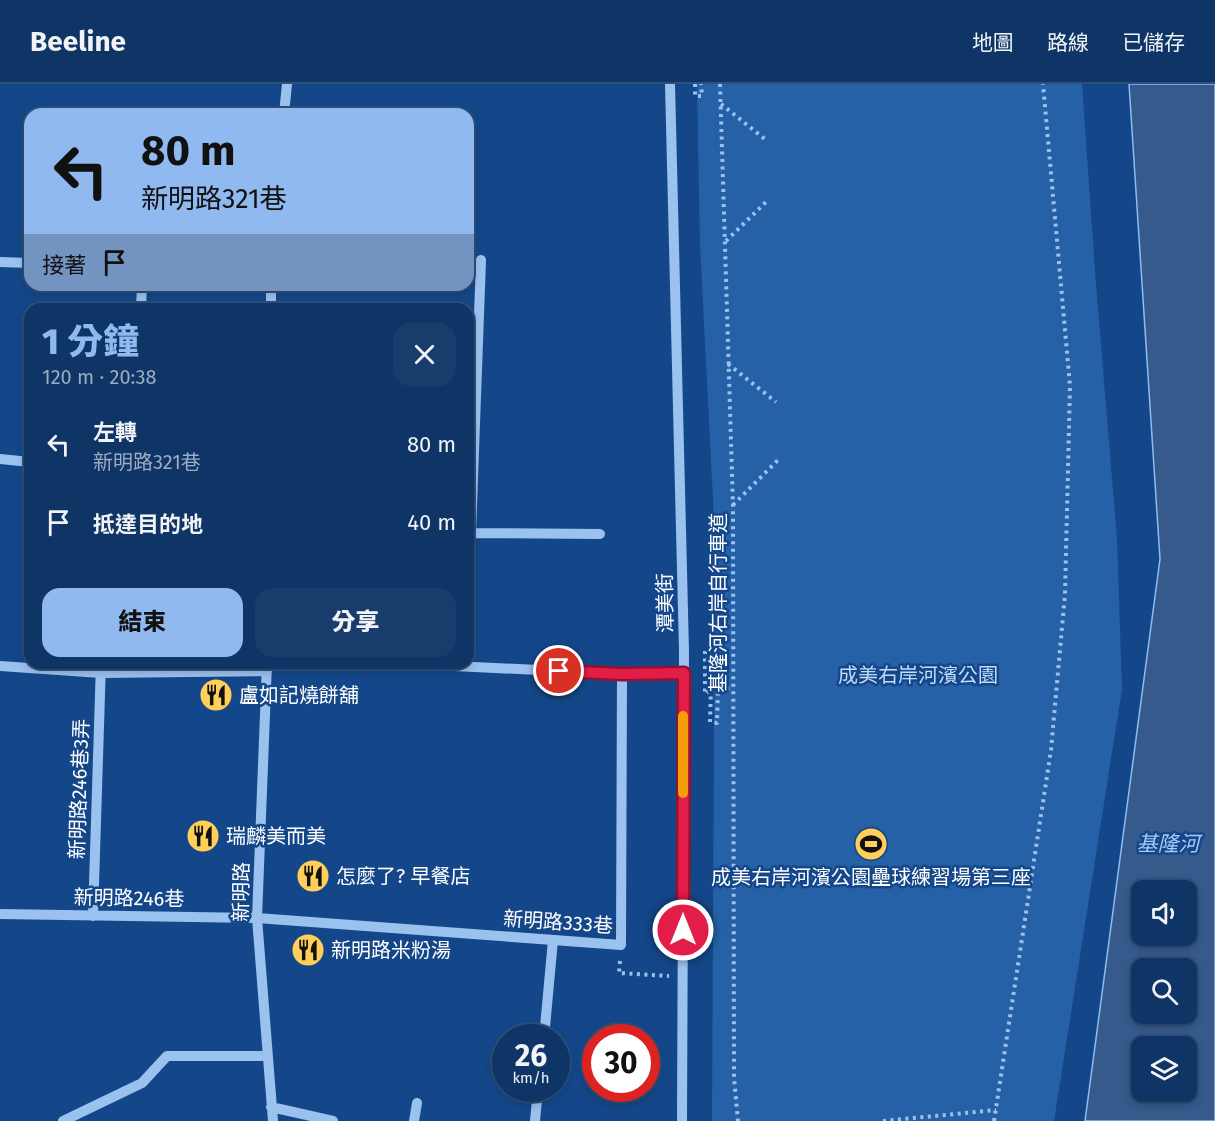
<!DOCTYPE html>
<html lang="zh-TW">
<head>
<meta charset="utf-8">
<style>
	:root { --surface:#0f3567; --page:#183d6d; --text:#f1f3f6; --muted:#9babc0; --line:#2f507b; --accent:#90b9f0 }
	body { margin:0; font-family:"Fira Sans","Noto Sans TC",sans-serif; background:var(--page); color:var(--text); height:100vh; display:flex; flex-direction:column; font-size:22px; white-space:nowrap }
	* { box-sizing:border-box; margin:0 }
	p { font-size:20px; color:var(--muted) }
	.icon { flex:none; width:33px; height:33px; fill:none; stroke:currentColor; stroke-width:2; stroke-linecap:round; stroke-linejoin:round }
	.map { position:relative; flex:1; overflow:hidden }
	.panel { position:absolute; left:24px; top:219px; width:450px; height:366px; display:flex; flex-direction:column; background:var(--surface); border-radius:18px; box-shadow:0 3px 9px #0003,0 0 0 2px var(--line) }
	.panel>* { flex:none }
	.guide { position:absolute; left:24px; top:24px; width:450px; height:183px; border-radius:18px; box-shadow:0 3px 9px #0003,0 0 0 2px var(--line); background:#90b9f0; color:#111; overflow:hidden }
	.tools { position:absolute; left:1131px; top:796px; display:grid; gap:12px }
	.tools a { display:grid; place-items:center; width:66px; height:66px; border-radius:12px; background:var(--surface); box-shadow:0 3px 9px #0003,0 0 0 2px var(--line); font-size:30px }
	.speed { position:absolute; left:492px; top:940px; display:flex; gap:12px; font-size:30px; font-weight:700; text-align:center }
	.speed>* { display:grid; place-content:center; width:78px; height:78px; border-radius:50%; background:var(--surface); box-shadow:0 3px 9px #0003,0 0 0 2px var(--line); line-height:1 }
	.speed small { font-size:15px; font-weight:400 }
	.speed .limit { border:9px solid #d22; background:#fff; color:#111 }
	.pin { position:absolute; display:grid; place-items:center; width:51px; height:51px; color:#fff; margin:-26px; border:3px solid #fff; border-radius:50%; box-shadow:0 2px 6px #0007 }
	.me { position:absolute; width:66px; margin:-33px; rotate:0deg; stroke-linejoin:round; filter:drop-shadow(0 0 4px #0008) }
	.turn { display:flex; align-items:center; gap:21px; height:126px; padding:0 18px; font-size:27px }
	.turn .icon { width:78px; height:78px; stroke-width:2.5 }
	.turn b { display:block; font-size:42px; line-height:51px }
	.then { display:flex; align-items:center; height:57px; padding:0 18px; background:#0003; gap:12px; font-size:22px }
	.round { display:grid; place-items:center; flex:none; width:63px; height:63px; border-radius:18px; background:var(--page) }
	.overview { display:flex; align-items:center; justify-content:space-between; height:102px; padding:0 18px }
	h1 { font-size:36px; font-weight:800; line-height:45px; color:var(--accent) }
	.primary-button { display:flex; gap:12px; margin-top:auto; padding:12px 18px }
	.primary-button a { flex:1; height:69px; border-radius:18px; background:var(--accent); color:#111; font-size:24px; font-weight:800; line-height:69px; text-align:center }
	.primary-button a+a { background:var(--page); color:var(--text) }
	ul { padding:0; list-style:none }
	li { display:flex; align-items:center; gap:18px; height:78px; padding:0 18px }
	li div { flex:1 }
	li b { display:block; font-size:22px }
	li em { font-style:normal }
	header { display:flex; align-items:center; gap:36px; box-sizing:border-box; height:84px; padding:0 30px; background:var(--surface); border-bottom:2px solid var(--line) }
	header strong { font-size:28px }
	nav { display:flex; gap:33px; margin-inline-start:auto; font-size:21px }
	.map>svg:first-child { display:block }
</style>
</head>
<body>
<header>
<strong>Beeline</strong>
<nav><a>地圖</a><a>路線</a><a>已儲存</a></nav>
</header>
<div class="map">
<svg width="1215" height="1037" viewBox="0 0 1215 1037">
	<rect width="100%" height="100%" fill="#144789"/>
	<path fill="#2661a7" d="M697,0h385l14,201 21,254 5,150 -68,432h-342l3,-582 -15,-295z"/>
	<path fill="#355a8b" stroke="#8dbcf2" stroke-width="1.5" fill-rule="evenodd" d="M1129,0h86v1037h-130l75,-562zM1142,807h44v45h-44zM1142,885h44v45h-44zM1142,963h44v45h-44z"/>
	<g fill="none" stroke-linecap="round" stroke-linejoin="round">
		<path stroke="#9bc1ef" stroke-width="4" stroke-dasharray="3 4.5" stroke-linecap="butt" d="M695,0v12h7l-1,-12
			M720,0l13,422 1,572 4,43
			M721,20l45,36
			M726,157l42,-41
			M728,280l48,38
			M733,421l45,-45
			M705,567v43l6,-5
			M711,605l-1,33 7,1 1,-34 16,-1
			M620,877l-1,12 50,3
			M883,1037l113,-11
			M994,1037l57,-371 14,-156 5,-208 -27,-302"/>
		<path stroke="#9bc1ef" stroke-width="10" d="M670,0l14,567 -2,470
			M284,30l3,-30
			M0,178l30,1
			M141,225l1,-24
			M271,225v-24
			M0,375l30,3
			M471,449l129,1
			M468,472l3,-23 10,-273
			M267,579l-10,255 16,203
			M392,579l230,11 62,-1
			M0,582l101,7 166,-2
			M0,830l257,4 364,27 1,-271
			M93,832l8,-253
			M544,954l9,-98
			M271,1023l62,14
			M63,1037l79,-38 25,-27h100
			M414,1037l3,-18
			M535,1037l3,-32"/>
	</g>
	<g fill="none" stroke-linecap="round" stroke-linejoin="round">
		<defs>
			<path id="route" d="M559,587l63,3 62,-1 -1,257"/>
		</defs>
		<use href="#route" stroke="#92132f" stroke-width="15"/>
		<use href="#route" stroke="#e11d48" stroke-width="10"/>
		<path stroke="#f59e0b" stroke-width="10" d="M683,709v-77"/>
	</g>
	<defs>
		<symbol id="restaurant-disc" viewBox="-11 -11 22 22"><circle r="9.5" fill="#ffcf59" stroke="#144789"/><path d="M-5-6h1v4h1v-4h1v4h1v-4h1v5L-1.5 .5V6h-2V.5L-5-1ZM5-6V6H3V1.5H1.5Q1.5-4 5-6Z" fill="#111"/></symbol>
		<symbol id="stadium-disc" viewBox="-11 -11 22 22"><circle r="9.5" fill="#ffcf59" stroke="#144789"/><path d="M0-5a6.5 5 0 1 0 0 10a6.5 5 0 1 0 0-10ZM-3.5-1.8h7v3.6h-7Z" fill="#111"/></symbol>
	</defs>
	<g fill-rule="evenodd">
		<use href="#restaurant-disc" x="197" y="592" width="38" height="38"/>
		<use href="#restaurant-disc" x="184" y="733" width="38" height="38"/>
		<use href="#stadium-disc" x="852" y="741" width="38" height="38"/>
		<use href="#restaurant-disc" x="294" y="773" width="38" height="38"/>
		<use href="#restaurant-disc" x="289" y="847" width="38" height="38"/>
	</g>
	<g text-anchor="middle" stroke-width="5" stroke-linejoin="round" paint-order="stroke">
		<g font-size="20" fill="#fff" stroke="#144789">
			<text transform="translate(665 519) rotate(-91)" y="7">潭美街</text>
			<text transform="translate(718 519) rotate(-90)" y="7">基隆河右岸自行車道</text>
			<text transform="translate(79 705) rotate(-88)" y="7">新明路246巷3弄</text>
			<text transform="translate(241 808) rotate(-89)" y="7">新明路</text>
			<text transform="translate(129 814) rotate(1)" y="7">新明路246巷</text>
			<text transform="translate(558 838) rotate(4)" y="7">新明路333巷</text>
		</g>
		<g font-size="20" fill="#c1dbfb" stroke="#144789">
			<text x="918" y="598">成美右岸河濱公園</text>
		</g>
		<g font-size="20" fill="#fff" stroke="#144789" text-anchor="start">
			<text x="239" y="618">盧如記燒餅舖</text>
			<text x="226" y="759">瑞麟美而美</text>
			<text x="336" y="799">怎麼了? 早餐店</text>
			<text x="871" y="800" text-anchor="middle">成美右岸河濱公園壘球練習場第三座</text>
			<text x="331" y="873">新明路米粉湯</text>
		</g>
		<g font-size="21" font-style="italic" fill="#a6cbf7" stroke="#144789">
			<text x="1168" y="767">基隆河</text>
		</g>
	</g>
</svg>
<div class="tools">
<a><svg class="icon" aria-label="sound" viewBox="0 0 24 24"><path d="M4 9h4l5-4v14l-5-4H4zM17 9q2 3 0 6"/></svg></a>
<a><svg class="icon" aria-label="search" viewBox="0 0 24 24"><circle cx="10" cy="10" r="6"/><path d="M15 15l6 6"/></svg></a>
<a><svg class="icon" aria-label="layers" viewBox="0 0 24 24"><path d="M12 4l9 5-9 5-9-5zM3 14l9 5 9-5"/></svg></a>
</div>
<div class="speed"><div>26<small>km/h</small></div><div class="limit">30</div></div>
<div class="pin" style="left:559px;top:587px;background:#d93025"><svg class="icon" aria-label="arrive" viewBox="0 0 24 24"><path d="M6 21V4h12l-3 4 3 4H6"/></svg></div>
<svg class="me" style="left:683px;top:846px" viewBox="-20 -20 40 40"><circle r="17" fill="#e11d48" stroke="#fff" stroke-width="3"/><path d="M0-11L8 9 0 5-8 9z" fill="#fff"/></svg>
<div class="guide">
<div class="turn"><svg class="icon" aria-label="left" viewBox="0 0 24 24"><path d="M17 20v-9H6M10 6l-5 5 5 5"/></svg><div><b>80 m</b>新明路321巷</div></div>
<div class="then">接著<svg class="icon" aria-label="arrive" viewBox="0 0 24 24"><path d="M6 21V4h12l-3 4 3 4H6"/></svg></div>
</div>
<section class="panel">
<div class="overview"><div><h1>1 分鐘</h1><p>120 m · 20:38</p></div><a class="round"><svg class="icon" aria-label="close" viewBox="0 0 24 24"><path d="M6 6l12 12M18 6L6 18"/></svg></a></div>
<ul>
<li><svg class="icon" aria-label="left" viewBox="0 0 24 24"><path d="M17 20v-9H6M10 6l-5 5 5 5"/></svg><div><b>左轉</b><p>新明路321巷</p></div><em>80 m</em></li>
<li><svg class="icon" aria-label="arrive" viewBox="0 0 24 24"><path d="M6 21V4h12l-3 4 3 4H6"/></svg><div><b>抵達目的地</b></div><em>40 m</em></li>
</ul>
<div class="primary-button"><a>結束</a><a>分享</a></div>
</section>
</div>
</body>
</html>
